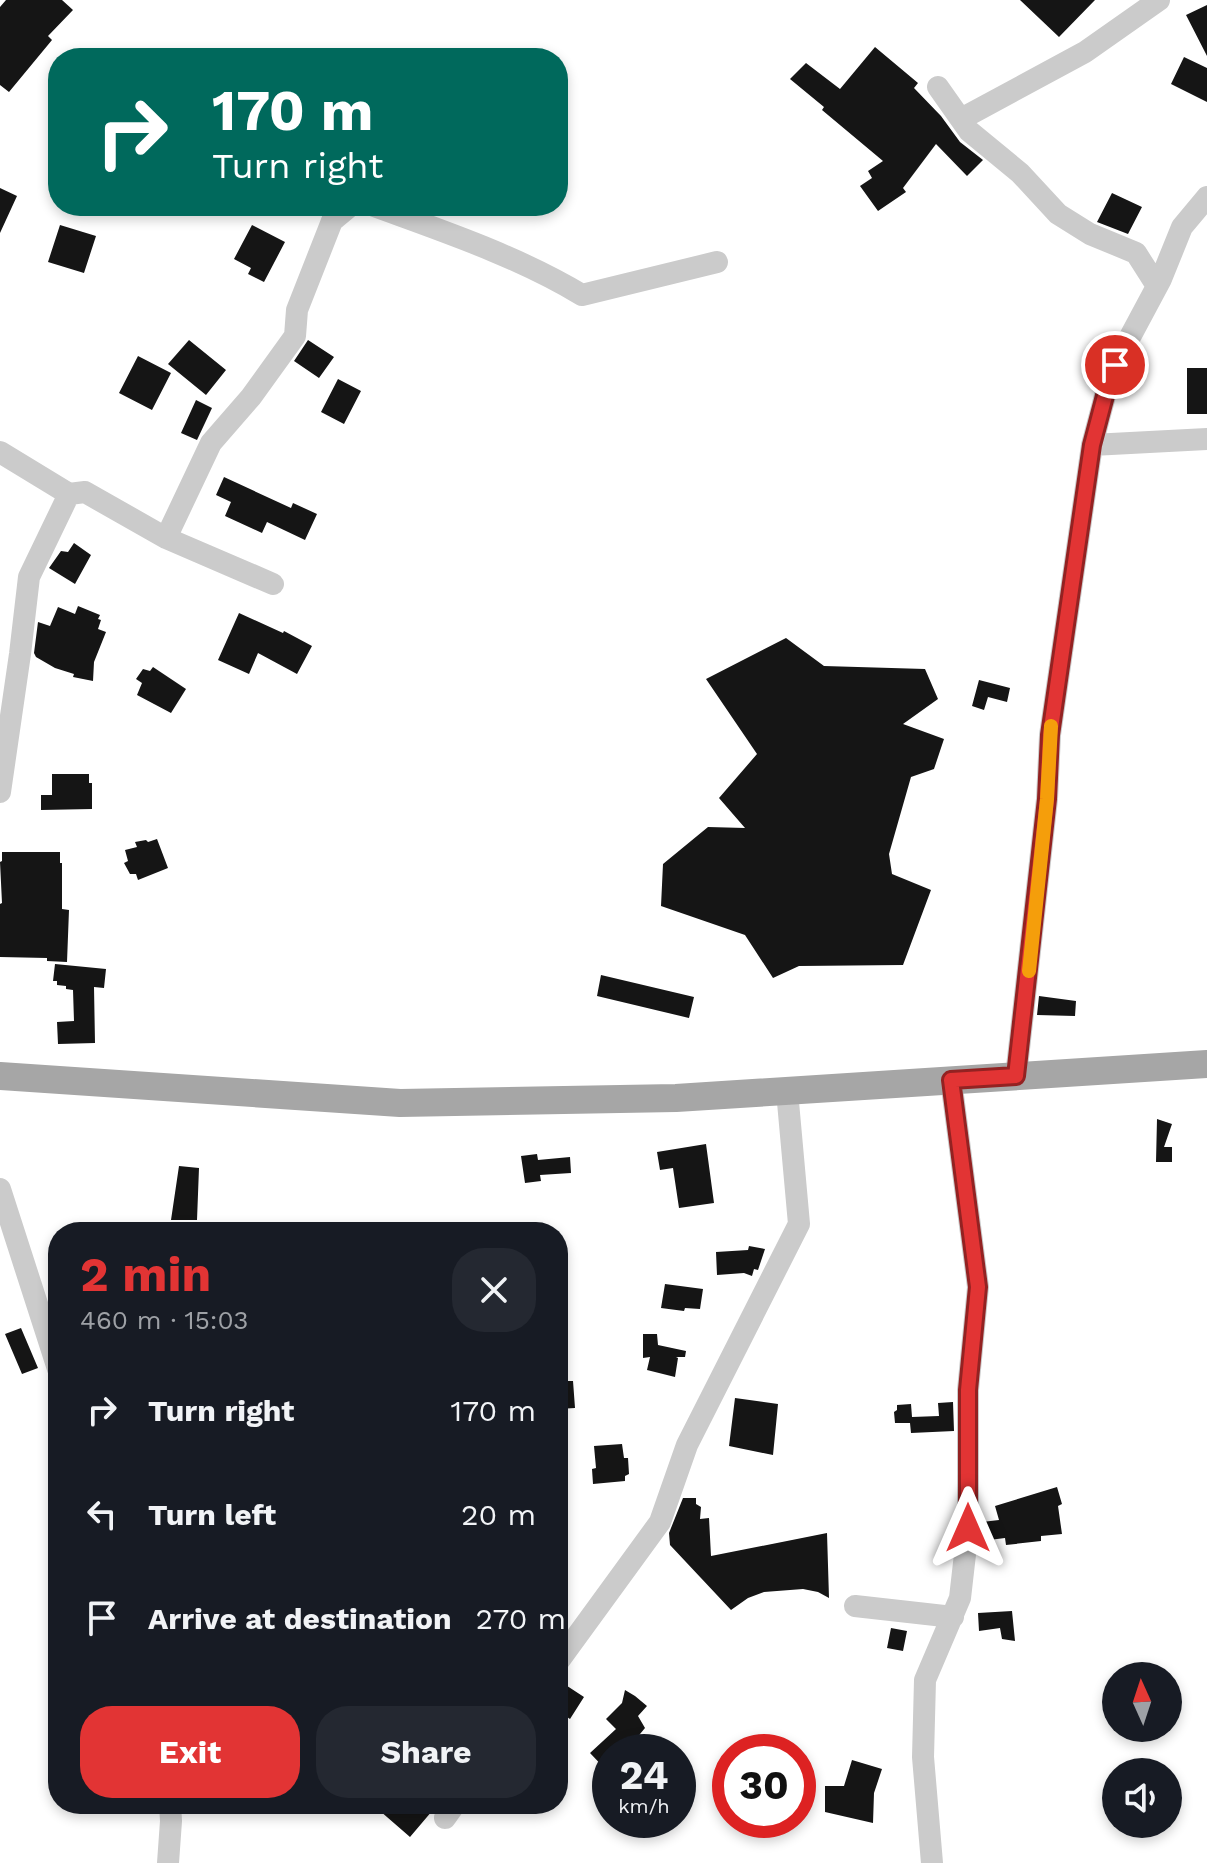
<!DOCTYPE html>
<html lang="en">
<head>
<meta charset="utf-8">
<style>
	:root { --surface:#171b24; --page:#242831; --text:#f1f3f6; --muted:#9ea1a6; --accent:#e23434 }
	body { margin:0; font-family:"Work Sans",sans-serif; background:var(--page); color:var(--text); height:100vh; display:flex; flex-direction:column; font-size:30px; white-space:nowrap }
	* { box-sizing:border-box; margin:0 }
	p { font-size:26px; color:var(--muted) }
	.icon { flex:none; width:44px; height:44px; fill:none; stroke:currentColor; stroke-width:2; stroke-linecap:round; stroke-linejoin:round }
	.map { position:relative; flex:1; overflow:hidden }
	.sheet { position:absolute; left:48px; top:1222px; width:520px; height:592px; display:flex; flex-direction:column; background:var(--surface); border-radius:32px; box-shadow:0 4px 12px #0003 }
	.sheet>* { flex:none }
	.hud { position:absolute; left:48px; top:48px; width:520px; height:168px; border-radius:32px; box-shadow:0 4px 12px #0003; background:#00695c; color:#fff; overflow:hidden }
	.needle { width:52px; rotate:357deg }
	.tools { position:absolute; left:1102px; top:1662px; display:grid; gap:16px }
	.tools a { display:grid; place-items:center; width:80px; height:80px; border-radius:50%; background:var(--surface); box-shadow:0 4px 12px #0003; font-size:40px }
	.speed { position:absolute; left:592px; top:1734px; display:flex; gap:16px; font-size:40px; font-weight:700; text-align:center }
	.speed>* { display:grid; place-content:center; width:104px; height:104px; border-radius:50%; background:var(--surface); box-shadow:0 4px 12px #0003; line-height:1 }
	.speed small { font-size:20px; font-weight:400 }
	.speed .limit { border:12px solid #d22; background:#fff; color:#111 }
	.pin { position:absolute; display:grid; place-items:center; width:68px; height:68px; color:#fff; margin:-34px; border:4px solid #fff; border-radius:50%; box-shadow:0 2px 8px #0007 }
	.me { position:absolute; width:88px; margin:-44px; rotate:0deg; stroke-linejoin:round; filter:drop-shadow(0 0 6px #0008) }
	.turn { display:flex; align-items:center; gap:28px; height:168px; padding:0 32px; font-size:36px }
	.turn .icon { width:104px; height:104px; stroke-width:2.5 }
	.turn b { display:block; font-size:56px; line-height:68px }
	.round { display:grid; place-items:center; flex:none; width:84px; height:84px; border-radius:32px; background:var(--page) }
	.overview { display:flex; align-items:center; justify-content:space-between; height:136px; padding:0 32px }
	h1 { font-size:48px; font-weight:700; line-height:60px; color:var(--accent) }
	.primary-button { display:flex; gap:16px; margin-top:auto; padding:16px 32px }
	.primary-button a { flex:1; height:92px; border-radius:32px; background:var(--accent); color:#fff; font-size:32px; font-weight:700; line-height:92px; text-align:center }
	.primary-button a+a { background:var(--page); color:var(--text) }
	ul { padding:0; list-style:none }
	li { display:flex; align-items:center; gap:24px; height:104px; padding:0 32px }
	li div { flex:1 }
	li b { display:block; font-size:30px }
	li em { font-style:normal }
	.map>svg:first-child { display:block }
</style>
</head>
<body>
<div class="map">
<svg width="1207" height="1863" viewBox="0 0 1207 1863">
	<rect width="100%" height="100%" fill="#fff"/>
	<path fill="#151515" d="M6,0h56l11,10 -25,26 4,4 -43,52 -9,-7v-78z
		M1020,0h75l-36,37z
		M1207,5v51l-21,-41z
		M875,47l43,36 -4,5 27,28 19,26 23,18 -16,16 -31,-32 -33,44 3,4 -28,19 -18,-25 12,-8 -4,-7 15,-10 -61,-51 2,-3 -34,-28 16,-16 34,26z
		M1184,57l23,11v34l-36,-18z
		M0,188l17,8 -17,37z
		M1112,193l30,14 -14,27 -31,-12z
		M60,225l36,11 -12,37 -36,-11z
		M252,225l33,17 -21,40 -16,-8 3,-6 -17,-9z
		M189,340l37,30 -20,25 -38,-31z
		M308,340l26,17 -15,21 -25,-17z
		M138,356l33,17 -19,37 -33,-17z
		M1187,368h20v46h-20z
		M338,379l23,12 -17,33 -23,-12z
		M196,400l16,8 -15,32 -16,-7z
		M224,477l67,31 2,-5 24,11 -12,26 -38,-18 -5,11 -37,-17 6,-14 -15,-7z
		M74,543l17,12 -16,29 -26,-16 12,-17 7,1z
		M78,606l22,9 -2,4 3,1 -3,9 8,3 -12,30 -1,19 -20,-4 1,-3 -19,-6 -19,-11 -2,-4 4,-31 12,4 8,-19 17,7z
		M239,613l44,20 1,-2 28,15 -15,28 -39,-21 -9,21 -31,-14z
		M786,638l38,28 101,3 13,30 -35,25 41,15 -10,30 -23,8 -22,77 3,20 39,16 -28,75 -104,1 -26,12 -28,-43 -84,-29 2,-42 45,-37 37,1 -26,-30 38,-44 -51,-75z
		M153,667l33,22 -15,24 -34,-18 5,-12 -6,-4 7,-10 7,2z
		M979,680l31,8 -3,14 -19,-5 -4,13 -12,-4z
		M52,774h37v9h3v26l-51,1v-15h11z
		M157,839l11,29 -30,12 -2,-6h-6l-6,-11 4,-2 -3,-11 12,-3 -2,-5 11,-2 2,2z
		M2,852h58v11h2v46l7,1 -2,52 -20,-1v-3l-47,-1v-53l2,-1 -2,-41 2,-1z
		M55,964l51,5 -2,19 -10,-1 1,56 -37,1 -1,-22 17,-1 -1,-31 -7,-1v-3l-9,-1v-4h-4z
		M601,975l93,22 -5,21 -92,-22z
		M1039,996l37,5 -1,15 -38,-1z
		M1157,1119l15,5 -8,23h8v15h-16z
		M706,1144l8,59 -35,5 -6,-40 -13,2 -3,-18z
		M537,1154l1,6 32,-3 1,16 -31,2 1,6 -16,2 -4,-27z
		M179,1166l20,2 -2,52h-26z
		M749,1246l16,3 -7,21 -4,-1 -2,7 -8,-3 -27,2 -1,-23 32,-2z
		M665,1284l38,5 -3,20 -15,-1 -1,3 -23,-3z
		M21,1328l17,40 -16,6 -17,-40z
		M643,1334h14l1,11 28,6 -1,6h-9l2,1 -3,19 -28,-7 3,-13 -7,1z
		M560,1381h13l2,27 -17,1z
		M735,1398l43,6 -5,51 -44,-9z
		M953,1402l1,29 -43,2 -1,-10h-15l-1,-11 3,-2v-5l14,-1 1,13 27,-1 -1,-13z
		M622,1444l2,14h4l1,16 -4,2v5l-32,3 -1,-15 4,-1 -2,-22z
		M1057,1487l5,17 -4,2 4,28 -21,2v5l-35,4 -1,-7 -24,3 1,-19 17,-2 -4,-14z
		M683,1498h13v6l5,3 -1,12 9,-1 2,38 116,-23 2,65 -11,-6 -15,-3 -39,3 -16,6 -17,12 -61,-65 -1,-12z
		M1012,1611l3,30 -13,-2 -2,-11 -21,3 -1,-18z
		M891,1628l16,3 -4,20 -16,-3z
		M558,1680l26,17 -14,22 -12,-8z
		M625,1690l10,6 12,10 -9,10 7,12 -20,24h-15v22l-20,-21 26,-24 -10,-10 16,-16z
		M852,1760l30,9 -8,24 -1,30 -48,-11v-26h19z
		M372,1804h66l-28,33z"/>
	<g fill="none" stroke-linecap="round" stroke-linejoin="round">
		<path stroke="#cbcbcb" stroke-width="22" d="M938,87l31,44 51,42 38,41 32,20 46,19 21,33
			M961,119l124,-67 74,-52
			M374,206c71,26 143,50 208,89l135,-33
			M1092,445l115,-6
			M0,452l69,42 -40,83 -9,77 -20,138
			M69,494l16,-2 81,46 107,46
			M166,538l45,-95 40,-46 44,-61 2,-26 35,-89 18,-15
			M1016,1076l31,-277 3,-64 42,-290 14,-53 9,-27 46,-86 21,-52 25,-30
			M0,1189l58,180
			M855,1606l98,11
			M558,1662l102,-140 27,-77 112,-221 -12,-133
			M445,1818l10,-14
			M168,1863l3,-42 -1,-17
			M932,1863l-9,-106 2,-77 35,-82 8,-70v-138l10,-103 -27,-207"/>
		<path stroke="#a6a6a6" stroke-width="28" d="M0,1076l400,27 276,-5 531,-34"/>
	</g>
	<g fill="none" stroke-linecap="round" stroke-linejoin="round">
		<defs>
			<path id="route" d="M968,1528v-138l10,-103 -27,-207 65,-4 31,-277 3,-64 42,-290 14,-53 9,-27"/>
		</defs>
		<use href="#route" stroke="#932222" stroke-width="20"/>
		<use href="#route" stroke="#e23434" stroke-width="14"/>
		<path stroke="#f59e0b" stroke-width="14" d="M1029,971l18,-172 4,-73"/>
	</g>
</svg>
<div class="tools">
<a><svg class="needle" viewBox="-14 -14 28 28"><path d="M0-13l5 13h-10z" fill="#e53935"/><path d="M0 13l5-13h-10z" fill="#9ea1a6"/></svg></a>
<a><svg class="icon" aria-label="sound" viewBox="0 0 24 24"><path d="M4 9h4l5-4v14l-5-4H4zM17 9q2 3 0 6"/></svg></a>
</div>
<div class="speed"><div>24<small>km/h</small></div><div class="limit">30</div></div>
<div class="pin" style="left:1115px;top:365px;background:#d93025"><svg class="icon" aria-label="arrive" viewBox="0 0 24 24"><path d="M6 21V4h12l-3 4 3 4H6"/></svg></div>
<svg class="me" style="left:968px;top:1528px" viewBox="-20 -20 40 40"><path d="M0-17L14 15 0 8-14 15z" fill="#e23434" stroke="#fff" stroke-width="4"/></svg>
<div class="hud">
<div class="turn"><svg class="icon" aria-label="right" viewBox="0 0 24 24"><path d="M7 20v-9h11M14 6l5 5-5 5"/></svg><div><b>170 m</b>Turn right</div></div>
</div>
<section class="sheet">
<div class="overview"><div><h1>2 min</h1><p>460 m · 15:03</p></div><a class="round"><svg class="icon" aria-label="close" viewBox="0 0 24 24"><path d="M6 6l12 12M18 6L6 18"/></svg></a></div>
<ul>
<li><svg class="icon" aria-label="right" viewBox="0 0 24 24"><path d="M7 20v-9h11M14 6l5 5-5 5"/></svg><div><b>Turn right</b></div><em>170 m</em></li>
<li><svg class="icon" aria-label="left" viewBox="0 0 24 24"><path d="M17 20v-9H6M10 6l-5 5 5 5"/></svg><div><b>Turn left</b></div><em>20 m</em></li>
<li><svg class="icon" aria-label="arrive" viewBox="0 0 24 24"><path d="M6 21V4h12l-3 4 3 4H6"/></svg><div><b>Arrive at destination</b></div><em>270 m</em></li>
</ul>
<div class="primary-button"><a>Exit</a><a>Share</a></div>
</section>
</div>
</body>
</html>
